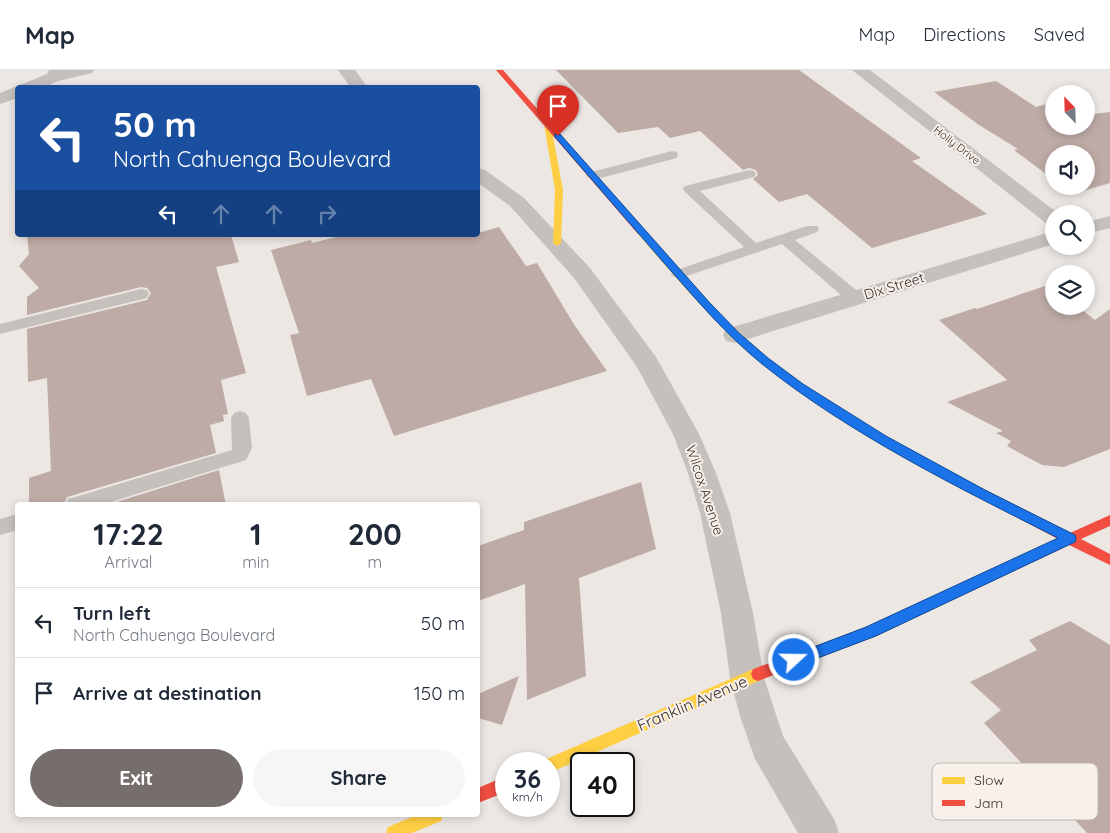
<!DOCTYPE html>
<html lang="en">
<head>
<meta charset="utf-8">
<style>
	:root { --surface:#fff; --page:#f6f6f7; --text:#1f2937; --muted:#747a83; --line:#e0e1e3; --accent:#766e6b }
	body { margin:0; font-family:Quicksand,sans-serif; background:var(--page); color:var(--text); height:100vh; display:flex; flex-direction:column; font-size:19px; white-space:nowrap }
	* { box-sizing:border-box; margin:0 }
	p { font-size:16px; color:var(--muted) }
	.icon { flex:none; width:28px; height:28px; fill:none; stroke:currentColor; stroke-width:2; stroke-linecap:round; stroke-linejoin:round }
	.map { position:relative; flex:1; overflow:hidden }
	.details { position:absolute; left:15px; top:432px; width:465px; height:315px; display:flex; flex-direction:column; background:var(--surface); border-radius:5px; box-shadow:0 2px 8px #0003 }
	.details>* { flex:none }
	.guide { position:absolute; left:15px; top:15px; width:465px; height:152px; border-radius:5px; box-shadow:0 2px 8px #0003; background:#1a4fa0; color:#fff; overflow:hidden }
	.needle { width:32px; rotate:337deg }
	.buttons { position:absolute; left:1045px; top:15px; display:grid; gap:10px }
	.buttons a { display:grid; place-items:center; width:50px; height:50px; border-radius:50%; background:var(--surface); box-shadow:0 2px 8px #0003; font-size:25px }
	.speed { position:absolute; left:495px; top:682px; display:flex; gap:10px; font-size:25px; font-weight:700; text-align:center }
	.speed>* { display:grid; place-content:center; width:65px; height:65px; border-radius:50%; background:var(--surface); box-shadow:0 2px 8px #0003; line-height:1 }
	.speed small { font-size:12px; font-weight:400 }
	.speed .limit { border:2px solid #111; border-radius:8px; background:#fff; color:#111 }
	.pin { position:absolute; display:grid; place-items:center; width:42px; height:42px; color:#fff; margin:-51px -21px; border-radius:50% 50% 50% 0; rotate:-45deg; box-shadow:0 0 5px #0007 }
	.pin .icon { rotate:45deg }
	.me { position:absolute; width:55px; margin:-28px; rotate:69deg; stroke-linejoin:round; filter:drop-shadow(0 0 4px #0008) }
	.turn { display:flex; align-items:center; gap:18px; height:105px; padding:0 15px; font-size:22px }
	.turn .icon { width:65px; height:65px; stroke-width:2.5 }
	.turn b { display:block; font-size:35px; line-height:42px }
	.lanes { display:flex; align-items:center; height:48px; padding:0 15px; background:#0003; justify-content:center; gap:25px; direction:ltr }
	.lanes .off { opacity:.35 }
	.eta { display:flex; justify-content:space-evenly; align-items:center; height:85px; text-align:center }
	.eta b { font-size:30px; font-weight:700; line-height:35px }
	.button { display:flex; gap:10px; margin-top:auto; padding:10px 15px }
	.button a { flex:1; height:58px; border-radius:30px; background:var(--accent); color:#fff; font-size:20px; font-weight:700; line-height:58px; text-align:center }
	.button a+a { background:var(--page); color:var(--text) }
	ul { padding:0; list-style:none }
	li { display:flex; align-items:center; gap:15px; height:70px; padding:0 15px; border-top:1px solid var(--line) }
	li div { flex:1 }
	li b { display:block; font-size:19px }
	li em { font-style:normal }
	header { display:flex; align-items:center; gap:30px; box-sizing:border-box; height:70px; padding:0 25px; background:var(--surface); border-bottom:1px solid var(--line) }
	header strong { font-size:24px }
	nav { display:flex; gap:28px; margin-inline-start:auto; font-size:18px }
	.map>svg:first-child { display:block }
</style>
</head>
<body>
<header>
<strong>Map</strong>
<nav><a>Map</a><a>Directions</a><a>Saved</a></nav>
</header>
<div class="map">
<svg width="1110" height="763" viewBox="0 0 1110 763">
	<rect width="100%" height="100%" fill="#ece7e3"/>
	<path fill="#beaba6" d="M556,0h243l122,88 -9,3 75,53 -115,34 -65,-54 -28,8 -26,-23 5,-4 -2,-5 -7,-2 -6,2 -43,-39 -30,7 -12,-11 -40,6z
		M996,11l40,26 18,-5v24h32v-11l24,-3v71l-37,11 -10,-8h23v-32h-32v26l-40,-30 4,-1 -39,-24 -45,-33z
		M499,157l27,39 11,-3 38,63 32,45 -213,65 -23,-57 -64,17 -17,-61 9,-2 -28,-83 40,-10 1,3 32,-8h134v-2z
		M27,165h204l8,27 -23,5 30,106 -25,7 7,34 -5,1 1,6 -14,4 6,28 -149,44 -4,8h-34v-27l22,-7 -4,-93 -19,4 -1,-53 120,-29 4,-7 -4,-5 -6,-1 -114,28v-18l12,-9 -20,-22 10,-12z
		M1054,213v23h23l18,14 15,-11v140l-46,18 -22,-2 -35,-19 4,-5 -15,-8 7,-2 -56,-29 60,-22 -68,-60 36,-12 2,1z
		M219,400l7,35h-119z
		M641,412l15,67 -77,29 7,98 -59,24 -2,-116 -47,17v-55l46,-16v-8z
		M1070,551l40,24v188h-23l-103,-110 17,-13 -31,-28 67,-32 -8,-10z
		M519,606l-17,49 -24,-7v-24z"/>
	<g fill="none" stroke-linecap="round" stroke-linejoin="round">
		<path fill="#c6c0bc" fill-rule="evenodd" d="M672,81l5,1 1,3 -1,3 -84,22 -7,-4 2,-3z
			M749,100l5,1 2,3 -2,3 -54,14 56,52 51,-17h10l2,3 -2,3 -22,8 66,54 2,4 -2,4h-12l-67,-58 -98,33h-10l-3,-3 3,-3 70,-24 -59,-55 -2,-3 2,-3z
			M141,219l6,1 2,4 -2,4 -147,36v-10z
			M240,341l6,2 3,5 3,30 -6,12 -145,45h-36l3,-6 7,-2 157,-47 -1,-32 3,-5z
			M18,444v16l-18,5v-16z"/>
		<path fill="#c6c0bc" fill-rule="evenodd" d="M49,0h45l-2,3 -34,8 -16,7h-24v10l-18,6v-11l47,-19z
			M338,0h17l13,18h-17z
			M852,0h18l189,144h-5v12l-7,-2z
			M478,98l7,2 39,28 66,70 66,89 43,77 17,39 14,40 23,100 11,65 19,58 51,83 5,14h-41l-43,-74 -15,-43 -10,-38 -9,-65 -21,-100 -12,-40 -15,-39 -36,-67 -63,-89 -64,-72 -32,-23z
			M1110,146v12l-24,6v-12z
			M1054,161v13l-319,99 -9,-2 -3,-6 3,-6z"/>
		<path fill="#ffcf43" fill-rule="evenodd" d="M544,54l7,2 12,64 -2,53 -4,3 -4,-3 2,-53z
			M641,159l3,1c35,40 69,81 110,116 50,44 108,78 167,110l2,3 -2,3h-8c-58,-33 -116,-67 -167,-112 -39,-35 -73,-76 -108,-116l-1,-2z
			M758,597l5,2 2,5 -2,5 -214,94v-9h-7l2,-4z
			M417,745h26l-2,6 -29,12h-26l2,-6z"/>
		<path fill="#f24e42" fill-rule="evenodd" d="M496,0h7l141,160v4h-6z
			M917,385l153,78 40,-18v11l-29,13 29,15v11l-41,-20 -193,91 -118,45 -5,-2 -2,-5 2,-5 114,-42 191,-88 -145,-77 -2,-3 2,-3z
			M506,706v16l-28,11v-15z"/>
	</g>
	<path fill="#1a73e8" stroke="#114b97" d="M555,64h5l149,168 30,31 29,25 35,26 83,52 99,54 90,45 1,4 -1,3 -199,94 -82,31 -4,-2 -2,-5 2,-4 76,-29 192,-89c-101,-51 -207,-103 -296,-174 -37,-30 -67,-66 -98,-101 -36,-42 -73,-84 -109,-126z"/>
	<g text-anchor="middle" stroke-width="4" stroke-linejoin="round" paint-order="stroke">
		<g font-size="11" fill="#362d2a" stroke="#f8f1eb">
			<text transform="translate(957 75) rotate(38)" y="4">Holly Drive</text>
		</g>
		<g font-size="14" fill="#362d2a" stroke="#f8f1eb">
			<text transform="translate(894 216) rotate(-17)" y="5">Dix Street</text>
			<text transform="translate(705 420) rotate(72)" y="5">Wilcox Avenue</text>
		</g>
		<g font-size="16" fill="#362d2a" stroke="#f8f1eb">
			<text transform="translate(692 633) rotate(-23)" y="6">Franklin Avenue</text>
		</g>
	</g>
	<rect x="932" y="693" width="166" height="57" rx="8" fill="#f8f1eb" stroke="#beb6b1" stroke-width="1"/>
	<rect x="942" y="707" width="23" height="7" fill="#ffcf43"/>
	<rect x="942" y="730" width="23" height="6" fill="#f24e42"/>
	<g font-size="14" fill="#362d2a">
		<text x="974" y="715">Slow</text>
		<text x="974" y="738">Jam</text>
	</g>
</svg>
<div class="buttons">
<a><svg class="needle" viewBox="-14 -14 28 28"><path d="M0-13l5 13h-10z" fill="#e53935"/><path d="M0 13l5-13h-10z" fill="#747a83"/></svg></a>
<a><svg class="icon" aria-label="sound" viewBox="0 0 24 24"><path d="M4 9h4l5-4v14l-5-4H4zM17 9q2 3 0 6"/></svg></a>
<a><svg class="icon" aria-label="search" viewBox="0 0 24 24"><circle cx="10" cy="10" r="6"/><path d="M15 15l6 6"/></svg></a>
<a><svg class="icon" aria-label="layers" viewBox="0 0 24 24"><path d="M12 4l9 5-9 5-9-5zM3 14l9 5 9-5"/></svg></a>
</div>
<div class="speed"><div>36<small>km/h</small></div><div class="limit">40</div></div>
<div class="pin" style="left:558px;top:66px;background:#d93025"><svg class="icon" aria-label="arrive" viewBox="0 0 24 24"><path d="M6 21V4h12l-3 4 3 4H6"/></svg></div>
<svg class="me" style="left:794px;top:590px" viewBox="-20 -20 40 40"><circle r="17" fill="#1a73e8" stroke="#fff" stroke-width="3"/><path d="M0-11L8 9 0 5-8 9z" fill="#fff"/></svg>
<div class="guide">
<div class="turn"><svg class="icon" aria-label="left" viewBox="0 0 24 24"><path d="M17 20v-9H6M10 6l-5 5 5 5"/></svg><div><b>50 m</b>North Cahuenga Boulevard</div></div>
<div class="lanes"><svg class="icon" aria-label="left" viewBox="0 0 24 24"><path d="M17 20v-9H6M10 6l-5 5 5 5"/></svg><svg class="icon off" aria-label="ahead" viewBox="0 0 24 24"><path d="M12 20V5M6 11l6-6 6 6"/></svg><svg class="icon off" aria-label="ahead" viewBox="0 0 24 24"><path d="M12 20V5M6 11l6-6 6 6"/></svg><svg class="icon off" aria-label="right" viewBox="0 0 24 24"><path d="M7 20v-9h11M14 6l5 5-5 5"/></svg></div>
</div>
<section class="details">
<div class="eta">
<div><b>17:22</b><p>Arrival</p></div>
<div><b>1</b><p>min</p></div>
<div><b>200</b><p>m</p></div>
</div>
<ul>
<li><svg class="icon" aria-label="left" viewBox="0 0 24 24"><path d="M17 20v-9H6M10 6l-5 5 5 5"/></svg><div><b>Turn left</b><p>North Cahuenga Boulevard</p></div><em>50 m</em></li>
<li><svg class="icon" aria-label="arrive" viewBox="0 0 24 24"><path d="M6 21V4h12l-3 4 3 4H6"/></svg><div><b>Arrive at destination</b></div><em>150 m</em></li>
</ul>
<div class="button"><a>Exit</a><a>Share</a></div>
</section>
</div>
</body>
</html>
